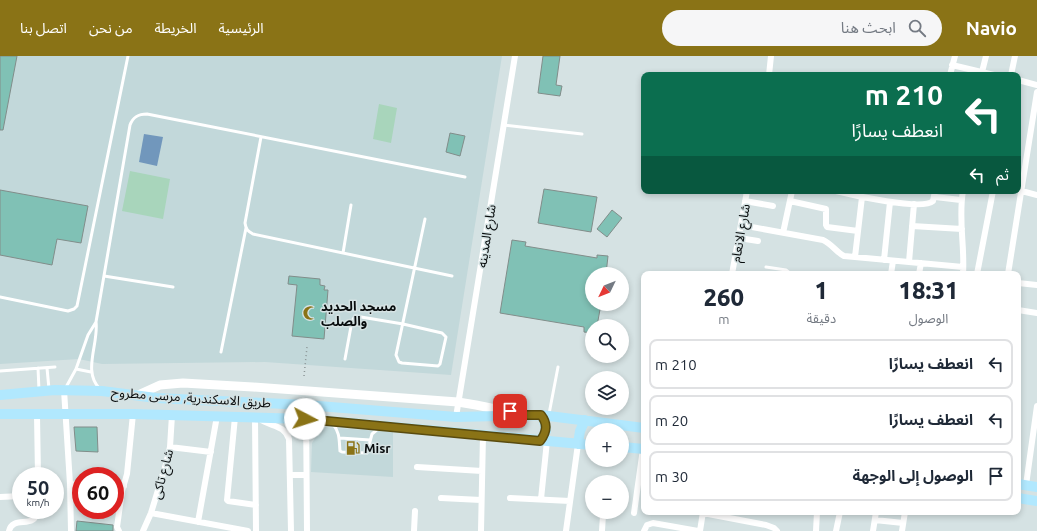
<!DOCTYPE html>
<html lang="ar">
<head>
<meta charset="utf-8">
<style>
	:root { --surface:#fff; --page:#f6f6f7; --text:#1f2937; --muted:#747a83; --line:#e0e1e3; --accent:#8a7316 }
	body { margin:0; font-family:Ubuntu,"Noto Sans Arabic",sans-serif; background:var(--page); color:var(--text); direction:rtl; height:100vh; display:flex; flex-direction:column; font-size:15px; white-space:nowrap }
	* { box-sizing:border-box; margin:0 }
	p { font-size:13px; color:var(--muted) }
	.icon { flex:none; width:22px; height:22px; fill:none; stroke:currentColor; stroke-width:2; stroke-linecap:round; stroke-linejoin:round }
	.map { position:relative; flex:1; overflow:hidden; direction:ltr }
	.panel { position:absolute; left:641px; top:215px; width:380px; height:244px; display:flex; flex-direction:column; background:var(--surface); border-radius:8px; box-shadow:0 2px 6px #0003; direction:rtl }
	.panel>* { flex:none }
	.top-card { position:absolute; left:641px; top:16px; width:380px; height:122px; border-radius:8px; box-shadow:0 2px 6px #0003; direction:rtl; background:#0b6e4f; color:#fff; overflow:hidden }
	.needle { width:26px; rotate:227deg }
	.tools { position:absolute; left:585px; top:211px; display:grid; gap:8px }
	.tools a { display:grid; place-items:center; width:44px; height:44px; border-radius:50%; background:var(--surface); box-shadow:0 2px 6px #0003; font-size:20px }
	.speed { position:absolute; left:12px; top:411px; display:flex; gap:8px; font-size:20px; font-weight:700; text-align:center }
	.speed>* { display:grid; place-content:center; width:52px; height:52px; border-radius:50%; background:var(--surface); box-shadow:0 2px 6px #0003; line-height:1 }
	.speed small { font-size:10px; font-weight:400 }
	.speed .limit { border:6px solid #d22; background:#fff; color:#111 }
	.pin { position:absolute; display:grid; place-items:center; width:34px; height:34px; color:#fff; margin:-17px; border-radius:8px; box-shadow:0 2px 6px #0006 }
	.me { position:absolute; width:44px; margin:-22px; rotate:95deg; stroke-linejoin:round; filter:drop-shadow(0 0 3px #0008) }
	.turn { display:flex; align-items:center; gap:14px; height:84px; padding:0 12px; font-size:18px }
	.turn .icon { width:52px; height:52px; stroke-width:2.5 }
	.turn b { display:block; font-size:28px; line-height:34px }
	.then { display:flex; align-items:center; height:38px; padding:0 12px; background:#0003; gap:8px; font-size:15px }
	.eta { display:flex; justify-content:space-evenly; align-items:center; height:68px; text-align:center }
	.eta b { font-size:24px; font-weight:800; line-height:28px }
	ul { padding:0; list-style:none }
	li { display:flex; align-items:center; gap:12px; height:50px; margin:0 8px 6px; padding:0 4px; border:2px solid var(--line); border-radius:8px }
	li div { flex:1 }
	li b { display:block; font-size:15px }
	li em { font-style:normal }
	header { display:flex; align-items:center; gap:24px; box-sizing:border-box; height:56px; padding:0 20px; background:var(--accent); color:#fff }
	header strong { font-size:19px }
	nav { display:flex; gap:22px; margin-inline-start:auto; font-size:14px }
	.search { width:280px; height:36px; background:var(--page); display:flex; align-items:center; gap:10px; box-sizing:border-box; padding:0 14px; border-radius:22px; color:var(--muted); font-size:15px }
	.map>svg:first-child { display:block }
</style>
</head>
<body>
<header>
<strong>Navio</strong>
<div class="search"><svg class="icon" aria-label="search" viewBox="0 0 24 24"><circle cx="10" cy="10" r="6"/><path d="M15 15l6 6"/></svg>ابحث هنا</div>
<nav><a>الرئيسية</a><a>الخريطة</a><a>من نحن</a><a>اتصل بنا</a></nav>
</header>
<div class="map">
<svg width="1037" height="475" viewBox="0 0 1037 475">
	<rect width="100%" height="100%" fill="#d5e2e3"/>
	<path fill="#c2d8da" d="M0,0h502l-51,319 -186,-13 -163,2 -23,-5 -79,5z
		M322,371l71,5v45l-82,-5 1,-29z"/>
	<path fill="#a8d5bb" d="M379,48l18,4 -6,35 -18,-4z
		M130,115l40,8 -7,40 -41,-8z"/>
	<path fill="#7197bc" d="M144,78l19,3 -6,29 -18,-4z"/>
	<path fill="#80c1b5" stroke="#818d8a" d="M0,0h17l-14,74h-3z
		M543,0h17l-4,29 6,1 -2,10 -22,-3z
		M450,77l15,3 -5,20 -14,-4z
		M544,133l53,8 -6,35 -53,-9z
		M0,134l88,16 -7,37 -24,-4 -5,26 -52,-10z
		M612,154l10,8 -15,19 -10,-8z
		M512,184l14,2 -1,4 72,12v-3l11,1 -2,18h-14v30h9l-4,22h-5v7l-8,-1v-5l-84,-14z
		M289,220l31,3v6l5,1 -1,4h4l-4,49 -32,-3 5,-51 -9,-1z
		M74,371h23l1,25 -22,-1z
		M77,465l36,4v6h-37z"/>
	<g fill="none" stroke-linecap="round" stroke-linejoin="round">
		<path stroke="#8c9697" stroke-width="1.5" stroke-dasharray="1 3" stroke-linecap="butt" d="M304,320l3,-29"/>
		<path stroke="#fff" stroke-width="3" d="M504,69l78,9
			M261,81l-16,86c1,7 3,8 8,11l199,42
			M343,197l8,-48
			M766,211l20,3 5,4
			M104,220l69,11
			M0,241l68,14 6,-2 3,-3 51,-250
			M221,296l25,-124
			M345,303l7,-38 3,-5 48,8 39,9 4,4 -6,27 -2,2 -36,-3 -3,-1 -3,-7 29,-136
			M38,312l1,22
			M47,312l2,21
			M76,313l15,3
			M0,315l55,-4
			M65,333l11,-20 12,-34 8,-13
			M100,333c-18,-17 -1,-46 -4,-67l34,-197c3,-8 8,-11 17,-11l318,63
			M549,358l9,-47
			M333,368c7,9 6,16 7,27l2,1 25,1 5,-19 7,-6
			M340,382l30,2
			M86,454l2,3h19"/>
		<path stroke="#fff" stroke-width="6" d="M952,9l42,10
			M982,16l4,-16
			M769,19l2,-19
			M950,19l5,-19
			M1011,19l4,-19
			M1018,24l19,5
			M1018,134l19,5
			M836,135c16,4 86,20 97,10l2,-10
			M935,141l26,3
			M745,145l28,5
			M790,145l36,8v16l1,2 31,4
			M741,169l82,15c9,4 13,12 21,16l119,11
			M912,170l50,3
			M783,177l9,-42
			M739,182l19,3
			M855,201l7,-60
			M884,204l6,-58
			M909,206l5,-58
			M732,218l15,-83
			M891,218l2,-13
			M919,218l2,-11
			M963,218c2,-28 -5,-55 0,-83
			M977,218l16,-83
			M1008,218l29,-182
			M1018,227l19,2
			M1018,254l19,3
			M64,334l6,94 1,47
			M306,349l1,126
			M37,359l1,61
			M235,361l-8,83 1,1 28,4
			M456,361l59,-361
			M255,362l1,113
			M260,363c10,8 24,5 29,20l2,92
			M170,391l41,5
			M417,411l65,4
			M290,419h16
			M70,428l11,1
			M1026,429l11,-79
			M115,430h9
			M0,441l21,-1
			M441,442l40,2
			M510,442l60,3
			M541,443l6,-58
			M151,457l97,18
			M634,457l9,-64
			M703,457l63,12 8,3 3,3
			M875,464l28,3
			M198,466l19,-106
			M9,475c4,-17 27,0 28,-21
			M119,475l-2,-4 5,-36 5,-17 6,-60
			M143,475l8,-18 15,-49 4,-17 2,-32
			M414,475l1,-20
			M481,475l2,-96
			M566,475l12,-87
			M602,475l1,-16
			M644,475l3,-6 6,-2 45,8
			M700,475l3,-19
			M816,475l1,-19
			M836,475l4,-19
			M873,475l3,-19
			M902,475l3,-19"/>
		<path stroke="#fff" stroke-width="9" d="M138,339l22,-10 23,-2 70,4 205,15 18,3 45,9"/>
		<path stroke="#b1e8fe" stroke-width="10" d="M0,339l55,-5 47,1 54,7 150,7 150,12 85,-2 103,13
			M0,358h133l172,5 287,26
			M540,385l6,-10 -2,-11 -3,-5
			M578,388l2,-13 5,-11
			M622,391l22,2
			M1018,428l19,3
			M1018,442l19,3"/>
	</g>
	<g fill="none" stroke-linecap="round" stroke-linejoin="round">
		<defs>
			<path id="route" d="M305,363l235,22c7,-9 8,-17 1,-26h-15l-16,-4"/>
		</defs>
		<use href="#route" stroke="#5a4b0e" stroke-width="10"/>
		<use href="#route" stroke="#8a7316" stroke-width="7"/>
	</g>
	<defs>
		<symbol id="mosque-bare" viewBox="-9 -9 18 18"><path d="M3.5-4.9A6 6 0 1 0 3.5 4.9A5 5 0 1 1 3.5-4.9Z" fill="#8a7316" stroke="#d5e2e3" stroke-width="2.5" paint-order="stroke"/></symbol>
		<symbol id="fuel-bare" viewBox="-9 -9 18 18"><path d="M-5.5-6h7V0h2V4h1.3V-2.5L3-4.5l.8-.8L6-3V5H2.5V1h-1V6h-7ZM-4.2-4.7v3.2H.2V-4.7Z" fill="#8a7316" stroke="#d5e2e3" stroke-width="2.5" paint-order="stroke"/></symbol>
	</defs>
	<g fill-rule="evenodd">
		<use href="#mosque-bare" x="300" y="247" width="20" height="20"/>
		<use href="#fuel-bare" x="343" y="382" width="20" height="20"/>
	</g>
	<g text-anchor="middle" stroke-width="3" stroke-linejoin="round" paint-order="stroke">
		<g font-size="13" fill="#080c0d" stroke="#d5e2e3">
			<text transform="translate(740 177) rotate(-80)" y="5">شارع الانعام</text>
			<text transform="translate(486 180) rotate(-81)" y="5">شارع المدينه</text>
			<text transform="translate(191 341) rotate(4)" y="5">طريق الاسكندرية, مرسى مطروح</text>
			<text transform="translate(162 418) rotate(-75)" y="5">شارع تاكى</text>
		</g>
		<g font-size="13" font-weight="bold" fill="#080c0d" stroke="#d5e2e3" text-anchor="start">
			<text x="321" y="255">مسجد الحديد<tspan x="321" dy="15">والصلب</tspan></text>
			<text x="364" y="397">Misr</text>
		</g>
	</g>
</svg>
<div class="tools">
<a><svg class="needle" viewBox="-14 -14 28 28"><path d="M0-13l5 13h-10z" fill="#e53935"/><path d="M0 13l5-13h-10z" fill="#747a83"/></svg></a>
<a><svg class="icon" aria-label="search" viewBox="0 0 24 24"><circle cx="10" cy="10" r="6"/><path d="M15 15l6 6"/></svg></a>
<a><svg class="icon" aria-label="layers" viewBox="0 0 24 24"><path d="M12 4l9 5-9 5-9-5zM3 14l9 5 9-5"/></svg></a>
<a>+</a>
<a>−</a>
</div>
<div class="speed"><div>50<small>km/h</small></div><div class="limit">60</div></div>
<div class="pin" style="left:510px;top:355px;background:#d93025"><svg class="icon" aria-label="arrive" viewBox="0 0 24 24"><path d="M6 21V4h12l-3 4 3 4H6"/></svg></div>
<svg class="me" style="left:305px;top:363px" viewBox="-20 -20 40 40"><circle r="19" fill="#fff"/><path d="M0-13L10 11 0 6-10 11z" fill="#8a7316"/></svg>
<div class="top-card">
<div class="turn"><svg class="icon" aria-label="left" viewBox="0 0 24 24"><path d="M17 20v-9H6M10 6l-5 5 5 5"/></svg><div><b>210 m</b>انعطف يسارًا</div></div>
<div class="then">ثم<svg class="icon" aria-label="left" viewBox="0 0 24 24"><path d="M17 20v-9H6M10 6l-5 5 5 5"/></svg></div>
</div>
<section class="panel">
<div class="eta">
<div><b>18:31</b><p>الوصول</p></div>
<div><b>1</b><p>دقيقة</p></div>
<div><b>260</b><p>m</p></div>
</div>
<ul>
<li><svg class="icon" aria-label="left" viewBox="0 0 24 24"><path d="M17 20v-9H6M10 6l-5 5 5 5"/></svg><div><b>انعطف يسارًا</b></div><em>210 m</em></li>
<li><svg class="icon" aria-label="left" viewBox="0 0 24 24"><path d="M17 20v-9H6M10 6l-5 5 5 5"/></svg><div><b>انعطف يسارًا</b></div><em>20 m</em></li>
<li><svg class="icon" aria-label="arrive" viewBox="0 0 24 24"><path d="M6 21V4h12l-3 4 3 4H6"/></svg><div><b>الوصول إلى الوجهة</b></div><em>30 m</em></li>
</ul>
</section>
</div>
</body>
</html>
